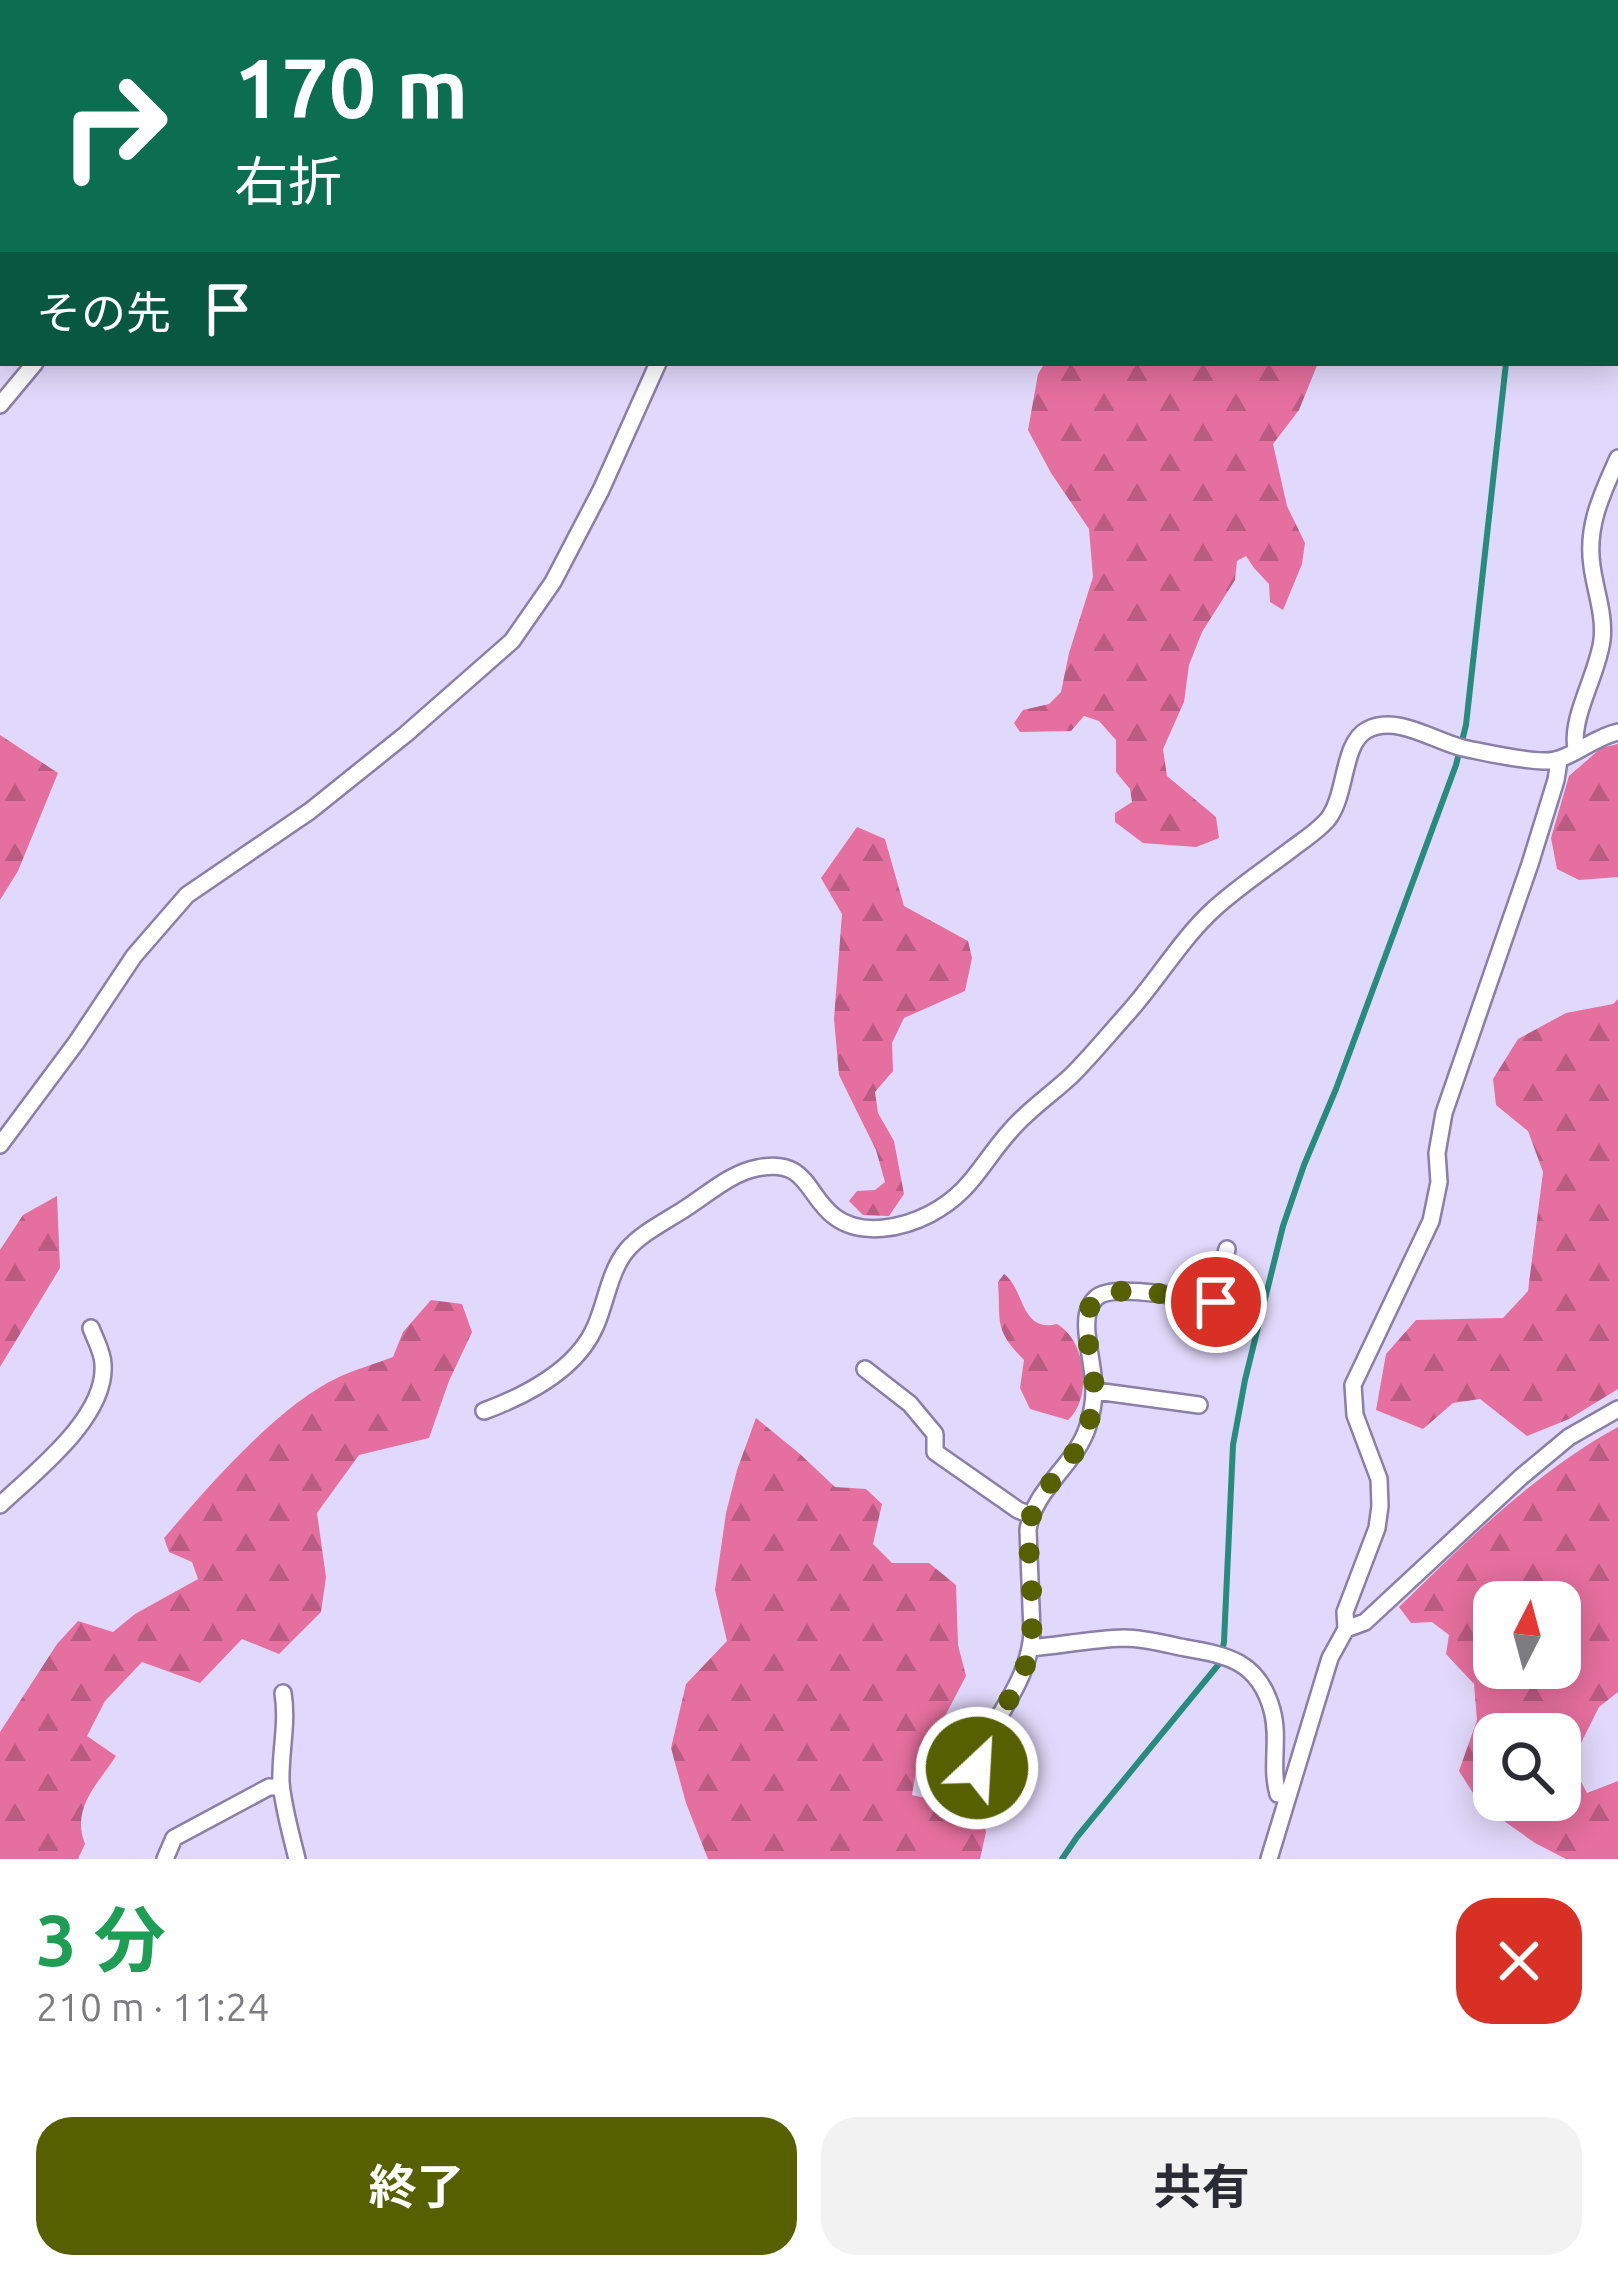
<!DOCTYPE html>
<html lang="ja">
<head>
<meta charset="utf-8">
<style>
	:root { --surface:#fff; --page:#f2f2f3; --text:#2b2b33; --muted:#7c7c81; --accent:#566000 }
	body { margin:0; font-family:Ubuntu,"Noto Sans JP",sans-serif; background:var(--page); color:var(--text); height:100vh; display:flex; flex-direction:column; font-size:45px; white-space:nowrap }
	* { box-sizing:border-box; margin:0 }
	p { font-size:39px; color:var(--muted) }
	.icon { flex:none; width:66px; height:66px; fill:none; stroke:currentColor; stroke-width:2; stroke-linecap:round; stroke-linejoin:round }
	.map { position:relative; height:1859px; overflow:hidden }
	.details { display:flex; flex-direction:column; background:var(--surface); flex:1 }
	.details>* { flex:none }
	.guide { position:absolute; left:0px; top:0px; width:1620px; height:366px; box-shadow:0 6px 30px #0003; background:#0b6e4f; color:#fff; overflow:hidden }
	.needle { width:78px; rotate:6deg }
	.tools { position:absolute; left:1473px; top:1581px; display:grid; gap:24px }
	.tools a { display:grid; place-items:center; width:108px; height:108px; border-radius:24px; background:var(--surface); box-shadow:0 6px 30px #0003; font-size:60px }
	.pin { position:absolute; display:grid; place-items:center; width:102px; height:102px; color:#fff; margin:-51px; border:6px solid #fff; border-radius:50%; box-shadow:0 3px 12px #0007 }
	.me { position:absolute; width:132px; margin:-66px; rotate:25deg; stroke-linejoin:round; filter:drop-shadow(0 0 9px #0008) }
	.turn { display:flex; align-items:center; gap:42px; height:252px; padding:0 36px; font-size:54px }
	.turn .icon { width:156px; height:156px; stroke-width:2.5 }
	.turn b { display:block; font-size:84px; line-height:102px }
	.then { display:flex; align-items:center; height:114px; padding:0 36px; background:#0003; gap:24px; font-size:45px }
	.round { display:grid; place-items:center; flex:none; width:126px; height:126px; border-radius:36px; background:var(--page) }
	.headline { display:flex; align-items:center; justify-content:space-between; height:204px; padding:0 36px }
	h1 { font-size:72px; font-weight:700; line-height:90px; color:#1e9e55 }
	.cta { display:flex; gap:24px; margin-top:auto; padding:24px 36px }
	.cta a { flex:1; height:138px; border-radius:36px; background:var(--accent); color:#fff; font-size:48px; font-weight:700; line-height:138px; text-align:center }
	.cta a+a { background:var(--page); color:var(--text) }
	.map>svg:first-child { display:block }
</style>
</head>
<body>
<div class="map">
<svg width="1618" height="1859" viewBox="0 0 1618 1859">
	<defs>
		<pattern id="forest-firs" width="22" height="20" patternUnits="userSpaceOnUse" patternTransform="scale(3)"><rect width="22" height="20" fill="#e56f9e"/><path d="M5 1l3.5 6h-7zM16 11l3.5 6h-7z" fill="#ba5b82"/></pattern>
	</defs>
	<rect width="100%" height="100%" fill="#e1d9fb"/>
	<path fill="url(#forest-firs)" fill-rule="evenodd" d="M1045,363h273l-19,47 -26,34 14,62 18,37 -3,21 -19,46 -13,-8 -1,-18 -15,-16 -8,-12 -9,5 -2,19 -33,52 -13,33 -5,37 -21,47 4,27 49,41 3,21 -23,9 -53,-4 -28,-21v-9l17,-11 -2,-13 -14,-17v-32l-17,-19 -15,-5 -13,15 -51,1 -6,-9 9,-13 26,-6 12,-12 8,-39 24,-76 -4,-48 -38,-56 -23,-43 10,-56z
		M0,735l58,38 -40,98 -18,29z
		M1618,744v133l-39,3 -22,-11 -6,-31 18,-62 32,-28z
		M857,827l28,12 19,67 64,35 4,17 -7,33 -61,27 -12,25 1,28 -18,21 3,21 16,28 10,53 -15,22 -26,-1 -14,-14 8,-10 18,-1 10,-8 -9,-32 -37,-75 -5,-56 8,-105 -21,-36z
		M1618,999v390l-49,30 -42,17 -47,-37 -27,4 -30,26 -47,-19 10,-56 30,-34 87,-2 25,-27 15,-119 -15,-41 -32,-26 -3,-26 25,-40 48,-26 47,-9z
		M57,1196l3,72 -60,99v-117l23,-35z
		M1004,1274c21,15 16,59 53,50 29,16 36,74 11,96l-38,-11 -10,-21 4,-28c-31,-31 -23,-38 -26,-78z
		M431,1300l31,4 10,28 -23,49 -20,57 -70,17 -42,58 9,64 -5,35 -42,42 -37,-15 -42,44 -58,-21 -37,39 -18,35 29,20c-19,29 -45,52 -31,88l-7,15h-78v-127l57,-88 21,-23 35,11 22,-18 63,-35 -6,-17 -23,-10 -5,-14c44,-51 114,-133 175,-161 17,-8 36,-13 54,-20l10,-25z
		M756,1418l44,36 35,33 31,2 16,15 -9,40 19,19h37l27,22 2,60 8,31 -50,95 -4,24 35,8 31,-8 8,37 -6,27h-272l-22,-56 -15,-55 15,-64 41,-43 -12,-51 11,-77 11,-43z
		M1618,1427v265l-19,15 -28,56 16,30 31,-12v78h-52l-31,-16 -55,-39 -21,-33 18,-51 -3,-36 -28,-30 3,-19 -17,-13 -21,1 -12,-16c67,-65 136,-135 219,-180zM1494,1602h66v66h-66zM1494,1734h66v66h-66z"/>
	<path fill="#25b79d" stroke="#278c7e" stroke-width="3" d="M170,0h304l-2,3h-302z"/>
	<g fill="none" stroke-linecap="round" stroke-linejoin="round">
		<path stroke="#278c7e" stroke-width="6" d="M1533,3v-3
			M1062,1859l15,-22 142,-173 5,-22 9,-197 12,-65 38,-154 21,-61 32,-76 56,-151 64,-173 10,-40 40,-362"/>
		<defs>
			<path id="minor" d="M855,3l1,-3
				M0,405l35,-42
				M1576,749c-6,-32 22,-75 26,-109 3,-25 -7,-50 -10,-74 -6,-40 10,-72 26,-108
				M0,1145l76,-102 58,-87 53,-61 123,-84 96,-77 106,-93 41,-59 48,-92 57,-127
				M865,1369l45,35 25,30v18l83,58 12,5
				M1096,1391l103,14
				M484,1411c41,-15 94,-42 112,-86 10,-23 14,-55 31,-75 14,-17 41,-30 59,-42 22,-14 45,-35 71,-40 51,-11 49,28 78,49 27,20 68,11 95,-3 42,-22 51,-51 81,-84 18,-21 41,-36 61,-55 19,-19 37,-41 55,-61 30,-33 54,-75 87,-105 24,-22 53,-41 79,-61 12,-9 26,-18 35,-29 19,-24 14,-76 39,-89 29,-16 67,11 96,18 25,5 54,12 80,13 25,2 49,-24 75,-29
				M0,1505c35,-33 107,-88 103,-141 0,-11 -8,-25 -12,-36
				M1346,1629l-1,-17 32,-84 3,-22 -1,-27 -24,-64 -2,-30 78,-164 8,-39 -2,-29 7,-40 86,-249 26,-84 3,-19
				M1031,1648c31,-3 62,-9 93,-10 19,0 38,5 56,9 45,8 78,12 92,63 8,28 -2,57 6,84l10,2
				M283,1693c5,30 -3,59 -2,89 2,25 10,52 16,77
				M929,1786c12,0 27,4 38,-4 13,-11 12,-30 20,-44 18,-34 43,-65 45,-106l-4,-102c6,-42 48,-65 60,-104 12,-39 3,-55 -1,-93 -1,-12 -1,-26 9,-35 16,-16 96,1 119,4l12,-53
				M165,1859l9,-21 95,-51 12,-1
				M1269,1859l61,-201 16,-29 19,-7 156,-145 48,-40 49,-28"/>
		</defs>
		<use href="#minor" stroke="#8a7fa6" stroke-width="20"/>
		<use href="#minor" stroke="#fff" stroke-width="15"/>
	</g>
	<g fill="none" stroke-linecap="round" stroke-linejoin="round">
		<path stroke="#566000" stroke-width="21" stroke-dasharray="0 37.8" d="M977,1768c10,-38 36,-68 49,-104 12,-34 3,-97 2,-134 6,-42 48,-65 60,-104 12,-40 3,-55 -1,-93 -1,-12 0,-26 9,-35 16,-16 96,1 120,4"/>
	</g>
</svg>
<div class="tools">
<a><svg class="needle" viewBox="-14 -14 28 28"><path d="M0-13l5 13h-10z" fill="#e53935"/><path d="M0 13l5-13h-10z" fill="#7c7c81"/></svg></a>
<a><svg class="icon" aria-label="search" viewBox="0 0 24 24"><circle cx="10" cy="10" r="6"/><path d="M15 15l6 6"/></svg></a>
</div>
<div class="pin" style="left:1216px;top:1302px;background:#d93025"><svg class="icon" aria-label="arrive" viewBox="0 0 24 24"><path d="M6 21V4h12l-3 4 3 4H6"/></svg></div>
<svg class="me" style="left:977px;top:1768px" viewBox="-20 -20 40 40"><circle r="17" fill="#566000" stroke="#fff" stroke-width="3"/><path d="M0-11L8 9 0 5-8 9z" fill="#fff"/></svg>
<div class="guide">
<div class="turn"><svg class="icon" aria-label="right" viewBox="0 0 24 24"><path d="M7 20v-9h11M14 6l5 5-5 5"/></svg><div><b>170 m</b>右折</div></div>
<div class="then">その先<svg class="icon" aria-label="arrive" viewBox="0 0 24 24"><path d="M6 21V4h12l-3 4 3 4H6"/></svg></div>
</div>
</div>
<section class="details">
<div class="headline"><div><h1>3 分</h1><p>210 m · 11:24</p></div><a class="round" style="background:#d93025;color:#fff"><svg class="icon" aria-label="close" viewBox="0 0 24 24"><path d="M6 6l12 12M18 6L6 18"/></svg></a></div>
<div class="cta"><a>終了</a><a>共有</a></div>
</section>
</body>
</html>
